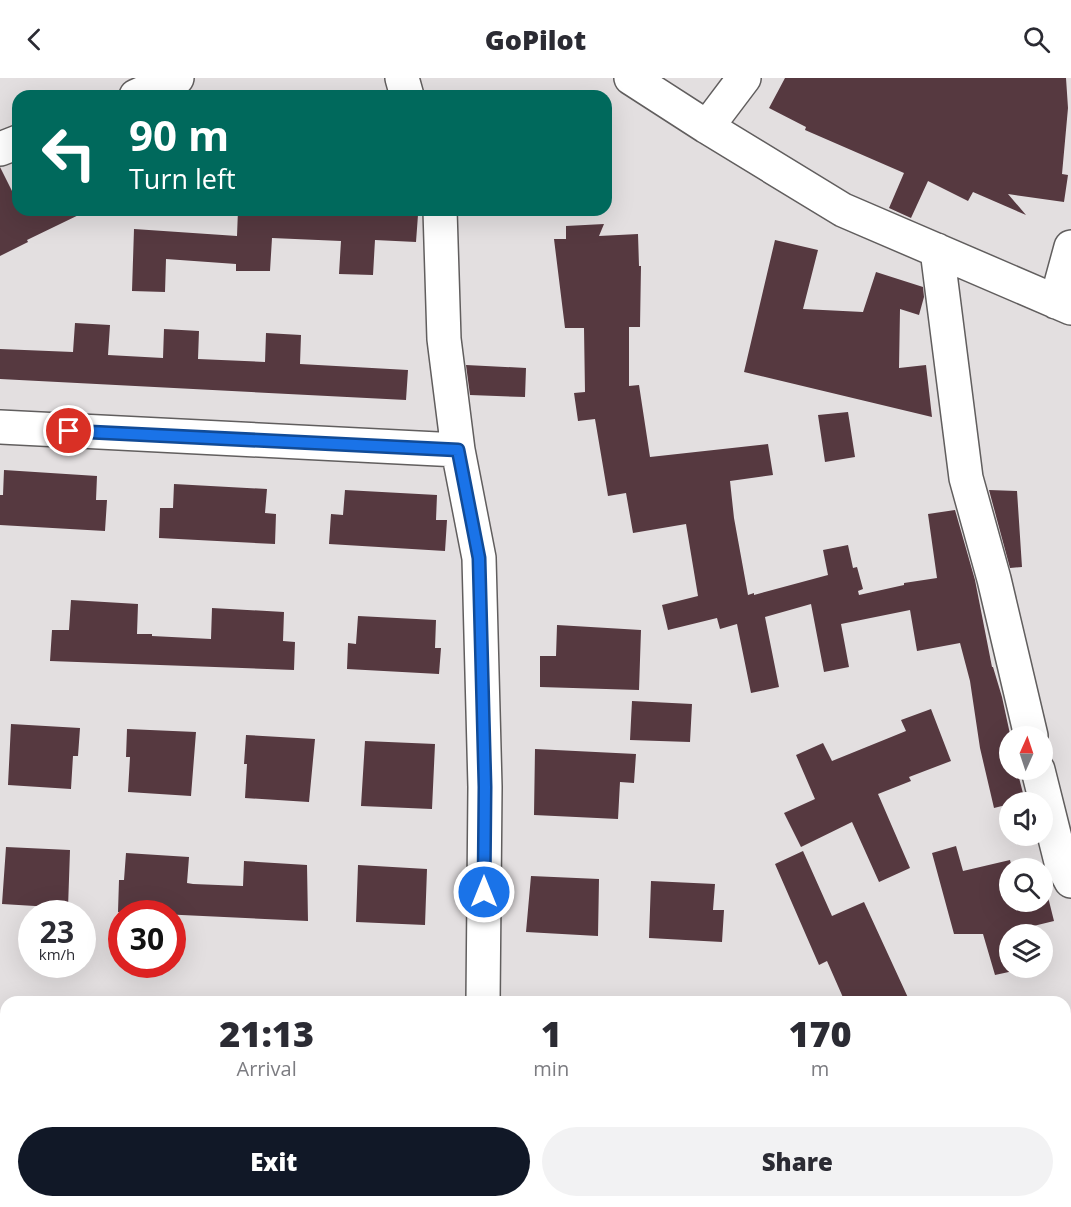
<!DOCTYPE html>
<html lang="en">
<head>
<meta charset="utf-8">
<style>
	:root { --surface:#fff; --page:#f2f2f3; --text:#2b2b33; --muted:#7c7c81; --accent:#111827 }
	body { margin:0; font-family:"Open Sans",sans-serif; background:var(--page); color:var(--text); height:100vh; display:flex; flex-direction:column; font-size:22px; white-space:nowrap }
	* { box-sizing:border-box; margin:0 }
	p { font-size:20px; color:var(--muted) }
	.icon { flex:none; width:33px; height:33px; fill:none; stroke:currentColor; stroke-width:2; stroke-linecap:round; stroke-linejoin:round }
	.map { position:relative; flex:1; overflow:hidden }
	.sheet { position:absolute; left:0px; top:918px; width:1071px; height:212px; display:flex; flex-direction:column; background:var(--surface); border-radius:18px 18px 0 0; box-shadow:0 6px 24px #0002 }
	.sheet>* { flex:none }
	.guide { position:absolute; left:12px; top:12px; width:600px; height:126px; border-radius:18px; box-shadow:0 6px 24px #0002; background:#00695c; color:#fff; overflow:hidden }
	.needle { width:39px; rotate:3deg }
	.controls { position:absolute; left:999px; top:648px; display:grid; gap:12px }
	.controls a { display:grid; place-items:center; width:54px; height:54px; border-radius:50%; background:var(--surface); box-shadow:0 6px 24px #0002; font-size:30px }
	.speed { position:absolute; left:18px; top:822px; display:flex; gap:12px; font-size:30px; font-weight:700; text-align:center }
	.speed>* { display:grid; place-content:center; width:78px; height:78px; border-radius:50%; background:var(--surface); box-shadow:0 6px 24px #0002; line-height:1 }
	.speed small { font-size:15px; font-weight:400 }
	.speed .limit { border:9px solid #d22; background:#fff; color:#111 }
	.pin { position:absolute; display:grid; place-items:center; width:51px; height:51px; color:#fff; margin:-26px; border:3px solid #fff; border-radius:50%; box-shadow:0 2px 6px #0007 }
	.me { position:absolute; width:66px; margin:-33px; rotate:0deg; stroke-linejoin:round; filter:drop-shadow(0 0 4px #0008) }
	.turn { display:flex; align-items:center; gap:21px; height:126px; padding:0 18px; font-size:27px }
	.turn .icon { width:78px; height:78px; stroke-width:2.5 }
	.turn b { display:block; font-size:42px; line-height:51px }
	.eta { display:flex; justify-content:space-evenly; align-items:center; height:102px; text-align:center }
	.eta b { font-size:36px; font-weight:800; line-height:42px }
	.cta { display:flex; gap:12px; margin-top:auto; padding:12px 18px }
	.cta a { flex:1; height:69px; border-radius:36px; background:var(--accent); color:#fff; font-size:24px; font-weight:800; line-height:69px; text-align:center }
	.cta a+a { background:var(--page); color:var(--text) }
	header { display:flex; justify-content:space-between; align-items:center; height:78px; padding:0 18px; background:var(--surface); font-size:27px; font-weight:800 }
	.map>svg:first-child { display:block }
</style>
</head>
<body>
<header><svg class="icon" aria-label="back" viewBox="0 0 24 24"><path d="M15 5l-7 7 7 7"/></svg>GoPilot<svg class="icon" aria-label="search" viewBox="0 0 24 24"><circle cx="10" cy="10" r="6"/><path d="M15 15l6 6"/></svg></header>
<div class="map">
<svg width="1071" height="1129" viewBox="0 0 1071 1129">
	<rect width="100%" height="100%" fill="#e3dfe0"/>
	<path fill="#563940" d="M785,0h281l2,30 -6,66 6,1 -4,27 -56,-8 18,21 -53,-23 -5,9 -40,-20 -17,37 -22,-10 15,-35 -99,-43 1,-3 -37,-19z
		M0,89l18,36v7h71l-62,30 1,2 -28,14z
		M238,132h104l76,5 -2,27 -41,-2 -2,35 -34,-1 2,-33 -69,-3 -2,33h-34v-7l-70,-5 -1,33 -33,-1 2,-62 103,7z
		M604,146l-5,12 39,-2 1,32h2l-1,61h-11v59l10,-1 11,72 118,-13 5,31 -43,6 4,37 14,77 6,-2v2l74,-20 -5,-25 25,-5 5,23 4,-1 6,22 -5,2 1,4 45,-10v-2l33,-5 -9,-64 27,-4 20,70 17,87h1l9,30 8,37v36h7l8,31 -15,1v2l-16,4 -14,-60 -10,-67 -10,-38 -43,8 -7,-41 -69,14 8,43 -25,5 -13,-68 -46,13 14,70 -28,6 -14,-69 -17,5 -3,-11 -49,12 -6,-25 36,-9 -12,-72 -53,9 -7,-40 -18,3 -13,-77 -17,2 -4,-28 11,-1 -1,-64h-19l-11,-89h12v-13z
		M775,162l43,10 -15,59 60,3 13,-40 47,15 1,10 -5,18 -19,-6 -1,59 27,-3 6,52 -188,-45z
		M75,245l35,2 -2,30 55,3 1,-29 35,2 -1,28 67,3 1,-29 35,2 -1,29 108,6 -2,30 -406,-21v-30l73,3z
		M466,287l60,3 -1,29 -55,-2z
		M848,334l7,45 -30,5 -7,-47z
		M4,392l93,6 -1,24h11l-2,31 -105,-6v-30h3z
		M174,406l93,5 -2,24 11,1 -1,30 -116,-6 1,-30h13z
		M345,412l92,5 -1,25h11l-2,31 -116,-7 2,-30 12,1z
		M989,412l28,1 5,76 -12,1z
		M71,522l67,4 -1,30h15v2l59,3 1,-31 72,4 -1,29 12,1 -1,28 -244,-9 2,-31h17z
		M358,538l78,4 -1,28h6l-2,26 -92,-5 1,-26 8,1z
		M557,547l84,5 -2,60 -99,-3v-31h16z
		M632,623l60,3 -2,38 -60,-2z
		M931,631l20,52 -42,16 2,4 -33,13 32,74 -31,14 -27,-60 -51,25 -17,-34 31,-14 -19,-44 27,-12 9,18 74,-30 -5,-11z
		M11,646l69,4 -2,28h-5l-2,33 -63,-4z
		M127,651l69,3 -5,64 -63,-4 2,-35h-4z
		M246,657l69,4 -6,63 -64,-4 2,-34h-3z
		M365,663l70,3 -3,65 -71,-3z
		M535,671l101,5 -2,29 -14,-1 -2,37 -84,-4z
		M956,768l7,25 47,-11 2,8h-2v34h32v-8l5,-1 7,28 -41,10v3h-3v34l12,1 -27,6 -12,-41h-29l-22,-81z
		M6,769l64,3 -2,58 -66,-4z
		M803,773l29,65 32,-14 46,100h-65l-18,-41 -8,4 -44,-101z
		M126,775l63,4 -2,26 6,1 50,2 1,-25 63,4 1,56 -190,-9 1,-32h5z
		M358,787l69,4 -2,56 -69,-3z
		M531,798l68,3 -1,57 -72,-4z
		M651,803l64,3 -2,26h11l-2,32 -73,-4z"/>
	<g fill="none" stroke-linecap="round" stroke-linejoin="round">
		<defs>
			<path id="minor" d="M402,0l5,18
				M631,0l76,49 136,83 228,98
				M136,18l41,-18
				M707,49l37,-49
				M0,71l18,-7
				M440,132l4,129 14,111 21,108 6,229 -2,215
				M937,172l29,228 28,101 37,157
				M1056,224l15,-55
				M0,349l458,23
				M1038,692l23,92 10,19
				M455,1129l2,-5"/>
		</defs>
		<use href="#minor" stroke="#615e5e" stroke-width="36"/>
		<use href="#minor" stroke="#fff" stroke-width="33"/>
	</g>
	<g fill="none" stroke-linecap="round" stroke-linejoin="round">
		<defs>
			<path id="route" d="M69,353l389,19 21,108 6,229 -1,105"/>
		</defs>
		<use href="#route" stroke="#114b97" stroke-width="15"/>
		<use href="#route" stroke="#1a73e8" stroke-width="10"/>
	</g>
</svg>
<div class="controls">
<a><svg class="needle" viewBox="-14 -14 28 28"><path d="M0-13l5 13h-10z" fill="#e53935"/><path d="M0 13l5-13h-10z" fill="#7c7c81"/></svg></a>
<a><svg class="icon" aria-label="sound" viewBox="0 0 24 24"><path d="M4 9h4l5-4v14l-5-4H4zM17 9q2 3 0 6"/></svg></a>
<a><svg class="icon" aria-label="search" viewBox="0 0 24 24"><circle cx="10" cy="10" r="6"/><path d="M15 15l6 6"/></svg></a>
<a><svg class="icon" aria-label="layers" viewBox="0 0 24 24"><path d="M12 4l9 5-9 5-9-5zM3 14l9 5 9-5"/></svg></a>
</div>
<div class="speed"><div>23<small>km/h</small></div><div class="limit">30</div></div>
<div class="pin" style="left:69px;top:353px;background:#d93025"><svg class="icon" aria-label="arrive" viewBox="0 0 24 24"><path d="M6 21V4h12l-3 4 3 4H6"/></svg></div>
<svg class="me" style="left:484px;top:814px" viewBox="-20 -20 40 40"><circle r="17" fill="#1a73e8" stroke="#fff" stroke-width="3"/><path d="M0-11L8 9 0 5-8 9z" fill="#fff"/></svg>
<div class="guide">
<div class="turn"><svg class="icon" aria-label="left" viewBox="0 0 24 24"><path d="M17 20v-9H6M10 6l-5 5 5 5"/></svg><div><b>90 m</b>Turn left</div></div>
</div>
<section class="sheet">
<div class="eta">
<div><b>21:13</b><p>Arrival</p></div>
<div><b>1</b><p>min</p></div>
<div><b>170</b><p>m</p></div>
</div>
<div class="cta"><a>Exit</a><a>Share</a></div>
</section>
</div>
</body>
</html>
